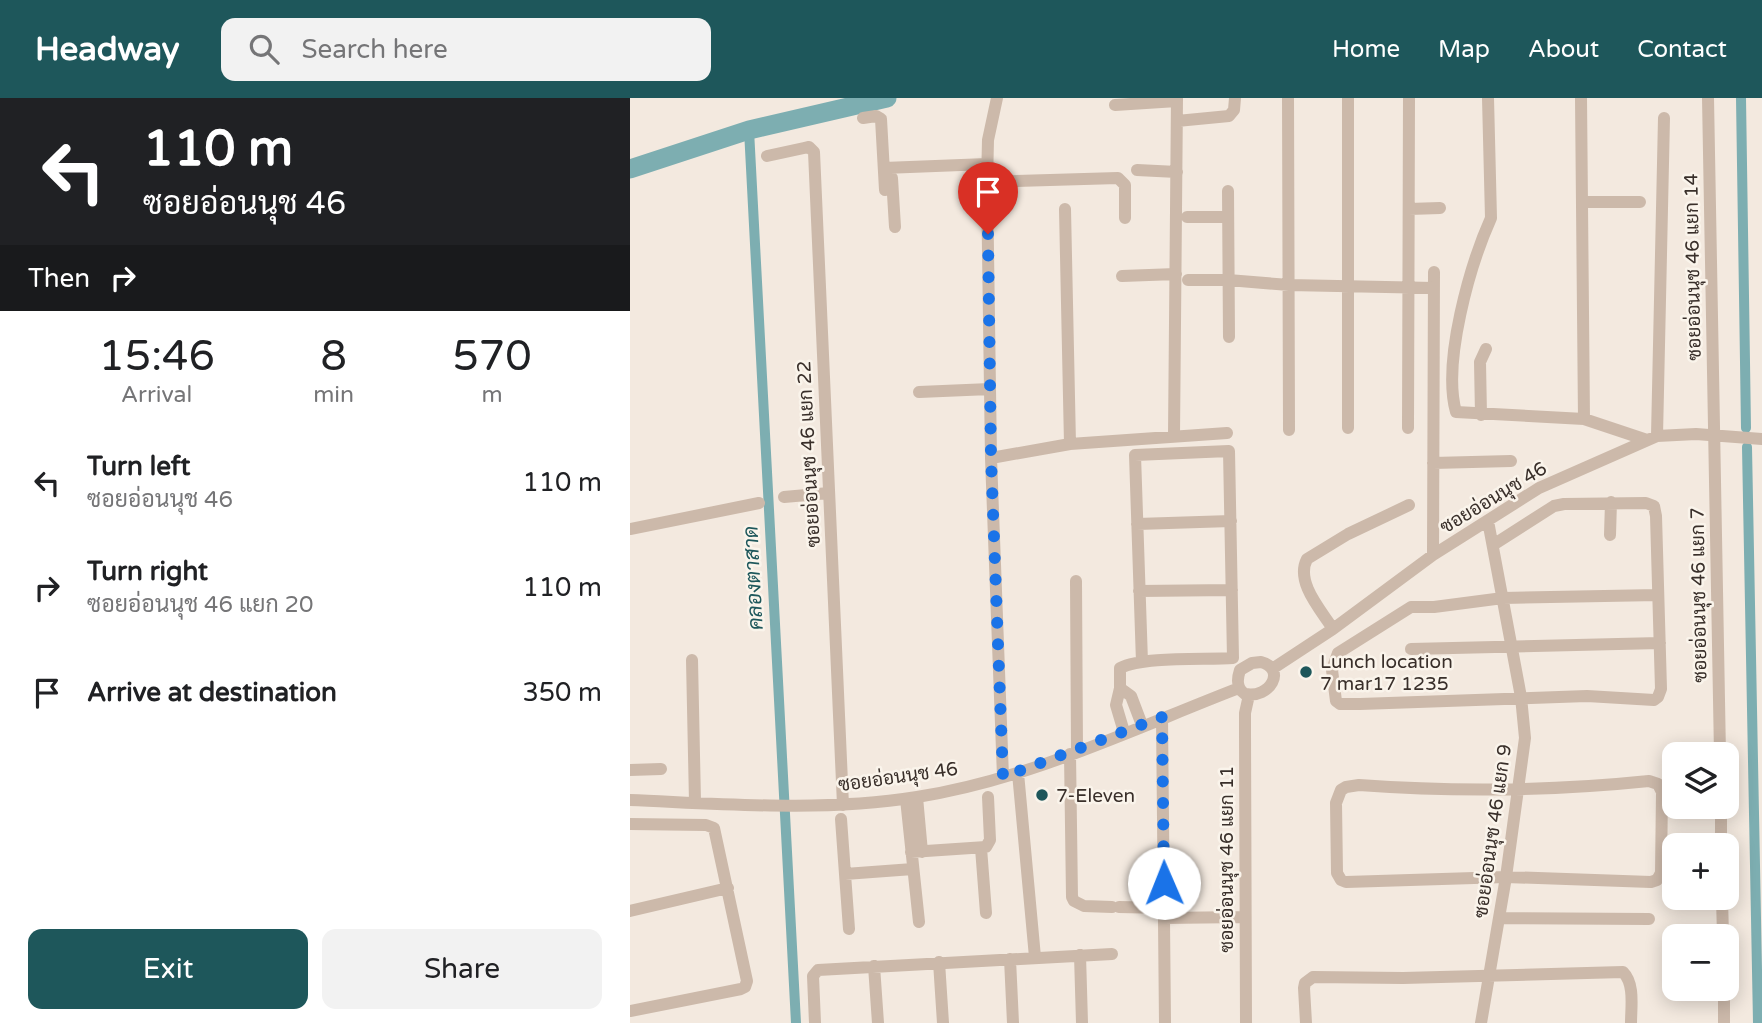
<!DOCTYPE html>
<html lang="en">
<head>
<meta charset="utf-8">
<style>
	:root { --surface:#fff; --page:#f2f2f2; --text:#202124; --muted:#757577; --accent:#1e575b }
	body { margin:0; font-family:"Varela Round",Sarabun,sans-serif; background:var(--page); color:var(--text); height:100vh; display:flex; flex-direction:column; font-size:26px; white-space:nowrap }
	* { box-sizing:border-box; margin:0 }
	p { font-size:23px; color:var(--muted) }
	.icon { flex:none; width:38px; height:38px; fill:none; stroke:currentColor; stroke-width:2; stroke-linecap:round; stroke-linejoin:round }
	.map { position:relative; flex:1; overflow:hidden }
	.details { display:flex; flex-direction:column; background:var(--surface); width:630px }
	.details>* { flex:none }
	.hud { background:#202124; color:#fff; overflow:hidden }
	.fabs { position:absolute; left:1032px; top:644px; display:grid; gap:14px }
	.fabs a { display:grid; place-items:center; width:77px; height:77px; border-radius:14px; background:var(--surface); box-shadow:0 4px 18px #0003; font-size:35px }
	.pin { position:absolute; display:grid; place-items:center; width:60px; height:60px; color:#fff; margin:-72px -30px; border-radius:50% 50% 50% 0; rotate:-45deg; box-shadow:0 0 7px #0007 }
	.pin .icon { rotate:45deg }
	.me { position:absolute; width:77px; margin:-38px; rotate:359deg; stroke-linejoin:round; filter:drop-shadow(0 0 5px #0008) }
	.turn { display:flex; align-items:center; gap:24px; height:147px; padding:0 28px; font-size:32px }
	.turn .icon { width:91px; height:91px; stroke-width:2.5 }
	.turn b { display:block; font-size:49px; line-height:60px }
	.then { display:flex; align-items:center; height:66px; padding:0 28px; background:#0003; gap:14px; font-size:26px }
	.eta { display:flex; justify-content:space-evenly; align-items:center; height:119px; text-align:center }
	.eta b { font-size:42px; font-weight:600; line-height:49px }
	.cta { display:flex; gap:14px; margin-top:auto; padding:14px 28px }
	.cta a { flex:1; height:80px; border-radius:14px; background:var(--accent); color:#fff; font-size:28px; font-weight:600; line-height:80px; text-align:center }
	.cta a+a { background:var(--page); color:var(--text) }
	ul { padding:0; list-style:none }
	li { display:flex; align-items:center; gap:21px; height:105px; padding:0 28px }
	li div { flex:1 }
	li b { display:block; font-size:26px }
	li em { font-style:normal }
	header { display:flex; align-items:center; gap:42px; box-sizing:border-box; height:98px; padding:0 35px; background:var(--accent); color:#fff }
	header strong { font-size:33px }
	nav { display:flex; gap:38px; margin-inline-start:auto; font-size:24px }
	.search { width:490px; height:63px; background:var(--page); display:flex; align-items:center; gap:18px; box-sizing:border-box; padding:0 24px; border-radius:14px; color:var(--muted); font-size:26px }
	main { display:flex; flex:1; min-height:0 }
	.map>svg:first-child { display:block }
</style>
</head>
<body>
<header>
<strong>Headway</strong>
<div class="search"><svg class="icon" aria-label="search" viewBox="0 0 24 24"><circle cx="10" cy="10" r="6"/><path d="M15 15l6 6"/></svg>Search here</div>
<nav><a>Home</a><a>Map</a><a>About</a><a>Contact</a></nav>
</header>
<main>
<section class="details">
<div class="hud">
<div class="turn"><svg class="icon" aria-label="left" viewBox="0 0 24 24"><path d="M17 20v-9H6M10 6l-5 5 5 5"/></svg><div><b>110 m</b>ซอยอ่อนนุช 46</div></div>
<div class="then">Then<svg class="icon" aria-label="right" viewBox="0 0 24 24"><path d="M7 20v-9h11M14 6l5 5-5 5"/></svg></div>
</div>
<div class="eta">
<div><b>15:46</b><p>Arrival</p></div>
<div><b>8</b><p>min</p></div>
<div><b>570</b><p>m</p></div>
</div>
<ul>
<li><svg class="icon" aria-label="left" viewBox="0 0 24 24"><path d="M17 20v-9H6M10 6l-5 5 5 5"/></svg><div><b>Turn left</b><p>ซอยอ่อนนุช 46</p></div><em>110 m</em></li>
<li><svg class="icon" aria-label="right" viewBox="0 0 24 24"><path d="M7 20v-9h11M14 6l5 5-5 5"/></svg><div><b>Turn right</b><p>ซอยอ่อนนุช 46 แยก 20</p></div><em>110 m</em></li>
<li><svg class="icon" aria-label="arrive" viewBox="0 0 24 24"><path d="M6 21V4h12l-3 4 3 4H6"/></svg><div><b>Arrive at destination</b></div><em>350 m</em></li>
</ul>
<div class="cta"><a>Exit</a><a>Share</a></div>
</section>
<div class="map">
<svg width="1132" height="925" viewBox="0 0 1132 925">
	<rect width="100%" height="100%" fill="#f3e9df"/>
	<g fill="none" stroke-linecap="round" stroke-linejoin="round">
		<path stroke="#7daeb1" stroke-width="10" d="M1111,0l5,330
			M119,32l47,893
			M1117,349l11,576"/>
		<path stroke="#7daeb1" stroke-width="19" d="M0,71l119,-39 138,-32"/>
		<path stroke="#ccb9aa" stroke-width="12" d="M367,0l-9,42 -1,42 4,276 12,319
			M658,0l1,332
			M718,0v330
			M858,0l3,120c-21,47 -49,144 -35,194l128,7 63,21
			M951,0l3,321
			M1078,0l12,656
			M485,7l62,-4
			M233,20l13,-2 5,3 4,71
			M547,23l52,-5 5,-6 1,-12
			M137,58l37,-8 5,-1 5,5 29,653
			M254,70l103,-4
			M507,72l40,2
			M262,80l3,49
			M357,84l131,-4 7,7v33
			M598,93l1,146
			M952,104h58
			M435,111l5,235
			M779,111l31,-1
			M557,119h41
			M492,178l54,-2
			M558,182h40l61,5 145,3
			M289,294l71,-3
			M851,317l-1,-53 6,-13
			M778,330l1,-330
			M544,338l3,-338
			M1027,338l7,-318
			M361,360l79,-14 157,-11
			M803,365l78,-2
			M154,399l45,-4
			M507,426l94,-3
			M0,431l129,-26
			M980,437l1,-33
			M863,447l61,-39 10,-2 82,-1 8,3 2,10 5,173 -3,8 -4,3 -67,-4 -227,8h-20l-4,-3 -4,-31 6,-17 73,-46h23l69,-9 155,-3
			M803,457l1,-283
			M446,483l1,170
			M509,493l93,-1
			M703,531c-12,-19 -38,-47 -26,-70l41,-25 61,-29
			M781,551l249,-6
			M62,562l3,142
			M631,564c26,7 9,37 -16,32 -9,-6 -8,-15 -5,-24l12,-7z
			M642,571l61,-40 100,-74 106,-67 118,-52 39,-2 66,5
			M490,590v-20c24,-12 85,-8 113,-10l-4,-207 -94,4 7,207
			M532,619l3,306
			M494,634l-8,-27 4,-17 11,8 11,29
			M440,656l2,143 2,4 10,5 28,1
			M0,672l31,-1
			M388,675l17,184
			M1019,683l9,3 4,8 -1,81 -4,7 -6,2 -145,-5 -160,5 -5,-2 -4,-7 -1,-70 5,-13 5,-3 13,-2c97,7 193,6 290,-4z
			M287,699l5,55
			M276,701l13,123
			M0,702c96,4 192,12 287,-3 111,-17 218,-69 322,-109
			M1091,709v38
			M211,721l8,110
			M0,726l76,1 8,3 33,153 -2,6 -4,2 -111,22
			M351,750l5,65
			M281,754l75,-5 4,-7 -2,-43
			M215,776l68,-5
			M1092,800l1,38
			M489,809l45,1
			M0,813l98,-23
			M534,820l81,-1
			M869,820l150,1
			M450,857l2,68
			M380,861l3,64
			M309,864l4,61
			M244,868l4,57
			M1094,891v34
			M185,925l-2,-47 5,-6 294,-16
			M616,925l-1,-293v-17l4,-18
			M676,925l-2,-35 1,-5 8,-6 90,1 220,-6c12,12 8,35 8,51
			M851,925l25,-146 19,-139 -4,-41 -33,-176"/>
	</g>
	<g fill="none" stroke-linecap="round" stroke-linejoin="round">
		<path stroke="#1a73e8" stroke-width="12" stroke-dasharray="0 21.6" d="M358,136l3,224 12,319 159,-60 2,166"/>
	</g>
	<g fill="#1e575b" stroke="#faf4eb" stroke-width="2.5">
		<circle cx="676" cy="574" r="7"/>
		<circle cx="412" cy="697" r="7"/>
	</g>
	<g text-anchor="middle" stroke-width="5" stroke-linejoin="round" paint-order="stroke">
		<g font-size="19" fill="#392f2a" stroke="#faf4eb">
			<text transform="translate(1062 169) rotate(-91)" y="7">ซอยอ่อนนุช 46 แยก 14</text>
			<text transform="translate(178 356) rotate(-93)" y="7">ซอยอ่อนนุช 46 แยก 22</text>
			<text transform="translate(863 399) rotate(-31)" y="7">ซอยอ่อนนุช 46</text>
			<text transform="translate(1068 497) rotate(-91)" y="7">ซอยอ่อนนุช 46 แยก 7</text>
			<text transform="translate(268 678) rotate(-8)" y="7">ซอยอ่อนนุช 46</text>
			<text transform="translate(862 733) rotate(-82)" y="7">ซอยอ่อนนุช 46 แยก 9</text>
			<text transform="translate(596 761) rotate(-90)" y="7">ซอยอ่อนนุช 46 แยก 11</text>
		</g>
		<g font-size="19" fill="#392f2a" stroke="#faf4eb" text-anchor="start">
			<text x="690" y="570">Lunch location<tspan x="690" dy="22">7 mar17 1235</tspan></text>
			<text x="426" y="704">7-Eleven</text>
		</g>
		<g font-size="21" font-style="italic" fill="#1e575b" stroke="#faf4eb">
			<text transform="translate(123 480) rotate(-93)" y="7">คลองตาสาด</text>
		</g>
	</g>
</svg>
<div class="fabs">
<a><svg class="icon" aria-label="layers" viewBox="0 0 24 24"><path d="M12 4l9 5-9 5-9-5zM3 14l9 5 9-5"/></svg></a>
<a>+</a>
<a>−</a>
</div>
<div class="pin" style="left:358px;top:136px;background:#d93025"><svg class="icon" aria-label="arrive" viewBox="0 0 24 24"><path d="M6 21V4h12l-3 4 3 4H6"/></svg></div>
<svg class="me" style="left:534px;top:785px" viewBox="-20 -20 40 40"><circle r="19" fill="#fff"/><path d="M0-13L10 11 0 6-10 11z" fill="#1a73e8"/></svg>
</div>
</main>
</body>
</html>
